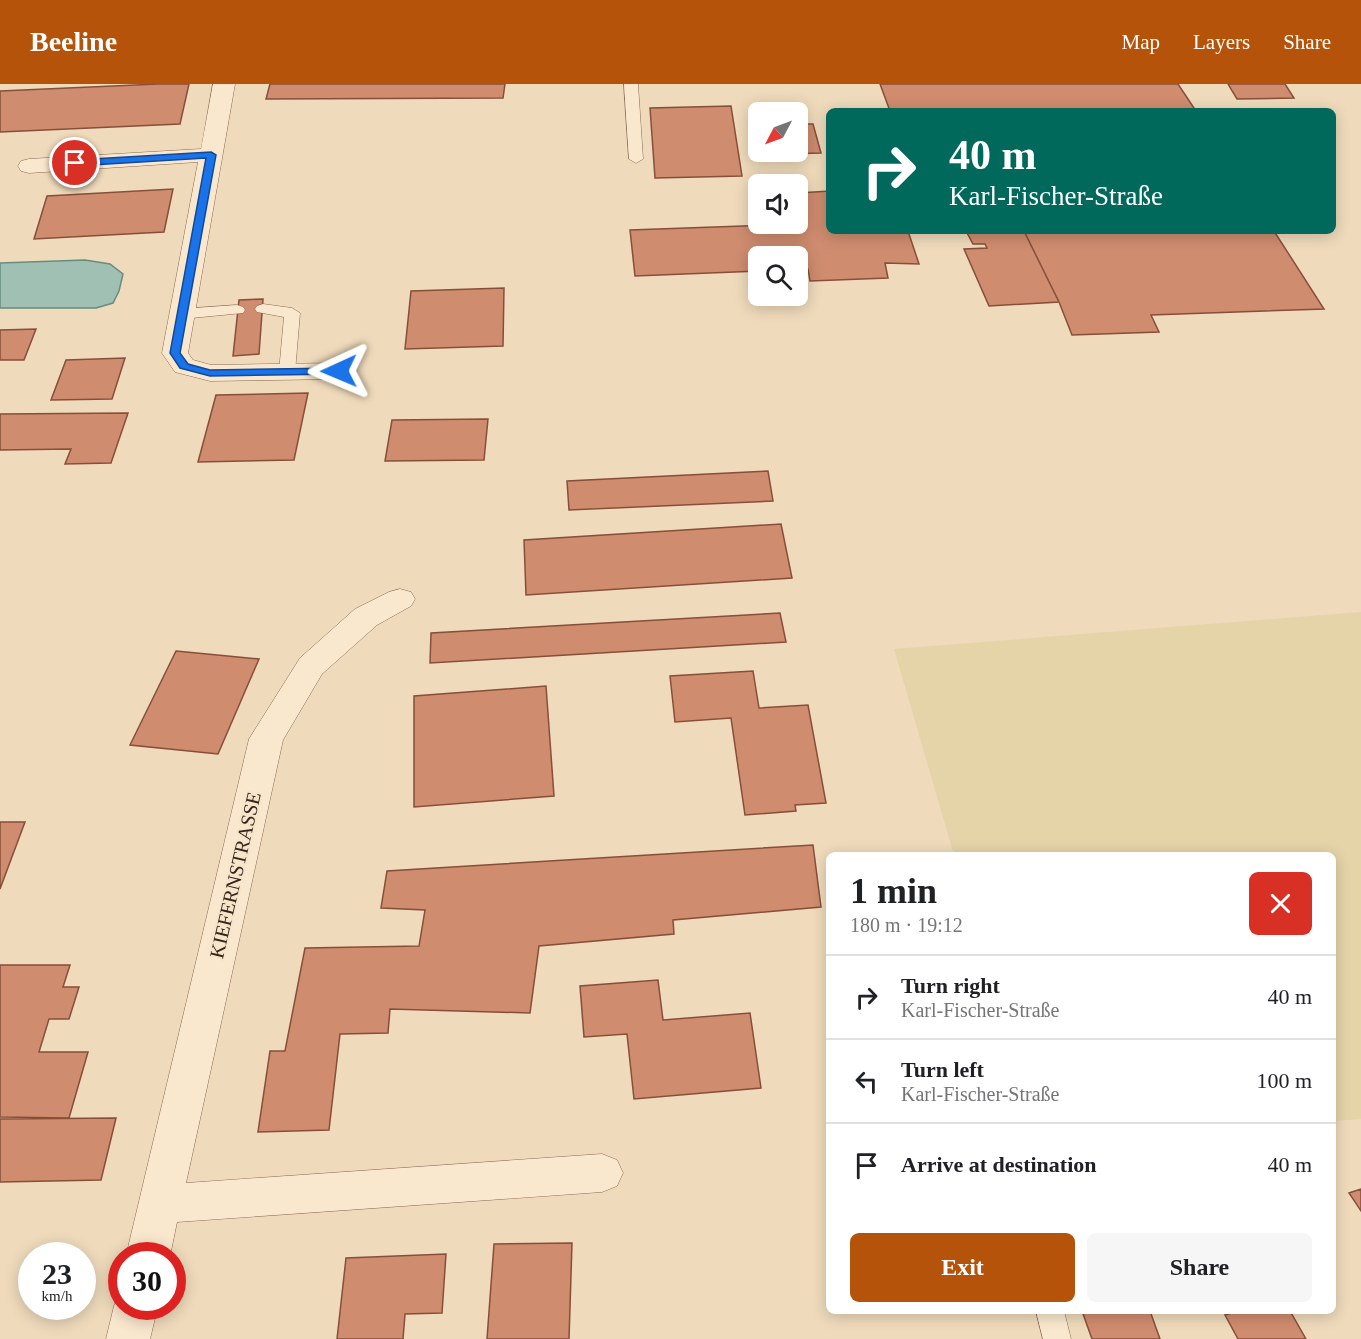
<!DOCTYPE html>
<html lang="en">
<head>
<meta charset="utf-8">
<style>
	:root { --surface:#fff; --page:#f6f6f6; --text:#202124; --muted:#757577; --line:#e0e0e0; --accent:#b45309 }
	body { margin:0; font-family:"Times New Roman",serif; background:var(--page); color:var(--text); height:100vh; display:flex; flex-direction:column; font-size:22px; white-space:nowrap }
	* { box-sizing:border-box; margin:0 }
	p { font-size:20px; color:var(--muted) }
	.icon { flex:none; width:33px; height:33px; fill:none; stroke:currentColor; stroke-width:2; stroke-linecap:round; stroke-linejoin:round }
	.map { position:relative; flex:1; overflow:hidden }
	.drawer { position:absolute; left:826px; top:768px; width:510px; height:462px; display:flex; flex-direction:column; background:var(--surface); border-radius:9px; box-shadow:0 3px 15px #0003 }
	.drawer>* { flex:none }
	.top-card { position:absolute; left:826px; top:24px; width:510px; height:126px; border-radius:9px; box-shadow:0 3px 15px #0003; background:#00695c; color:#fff; overflow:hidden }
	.needle { width:39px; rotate:229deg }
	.controls { position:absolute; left:748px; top:18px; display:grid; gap:12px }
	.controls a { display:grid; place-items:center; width:60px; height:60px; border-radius:9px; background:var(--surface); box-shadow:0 3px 15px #0003; font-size:30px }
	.speed { position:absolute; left:18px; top:1158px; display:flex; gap:12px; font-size:30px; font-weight:700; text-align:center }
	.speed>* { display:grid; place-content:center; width:78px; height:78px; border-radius:50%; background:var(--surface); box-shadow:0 3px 15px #0003; line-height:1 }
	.speed small { font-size:15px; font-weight:400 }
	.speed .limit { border:9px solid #d22; background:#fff; color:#111 }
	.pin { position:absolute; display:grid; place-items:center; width:51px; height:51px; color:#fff; margin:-26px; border:3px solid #fff; border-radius:50%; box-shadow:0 2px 6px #0007 }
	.me { position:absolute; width:66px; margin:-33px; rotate:269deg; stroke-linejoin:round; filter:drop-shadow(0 0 4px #0008) }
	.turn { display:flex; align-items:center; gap:21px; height:126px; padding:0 24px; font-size:27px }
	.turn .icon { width:78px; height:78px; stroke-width:2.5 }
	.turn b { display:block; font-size:42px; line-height:51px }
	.round { display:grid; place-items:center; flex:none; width:63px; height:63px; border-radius:9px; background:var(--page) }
	.head { display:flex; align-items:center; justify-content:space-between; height:102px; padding:0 24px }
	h1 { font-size:36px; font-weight:700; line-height:45px }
	.primary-button { display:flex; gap:12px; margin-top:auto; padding:12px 24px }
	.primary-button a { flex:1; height:69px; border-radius:9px; background:var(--accent); color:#fff; font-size:24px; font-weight:700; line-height:69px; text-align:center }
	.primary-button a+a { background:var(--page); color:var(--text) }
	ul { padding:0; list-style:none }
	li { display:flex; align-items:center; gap:18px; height:84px; padding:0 24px; border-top:2px solid var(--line) }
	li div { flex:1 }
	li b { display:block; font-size:22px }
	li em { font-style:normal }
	header { display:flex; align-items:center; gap:36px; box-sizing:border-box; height:84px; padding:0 30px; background:var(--accent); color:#fff }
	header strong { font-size:28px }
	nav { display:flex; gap:33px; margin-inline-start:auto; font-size:21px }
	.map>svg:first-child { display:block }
</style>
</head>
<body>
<header>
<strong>Beeline</strong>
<nav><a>Map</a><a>Layers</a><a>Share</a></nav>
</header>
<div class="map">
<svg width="1361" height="1255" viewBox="0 0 1361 1255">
	<rect width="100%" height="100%" fill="#efdabb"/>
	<path fill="#e5d4a8" d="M1361,528v507l-27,2v-266h-380l-60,-206z"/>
	<path fill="#9fc0b2" stroke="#678d7f" stroke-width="1.5" d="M85,176l25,4 13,10 -4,17 -6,12 -17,5h-96v-45z"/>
	<path fill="#cf8c6f" stroke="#874f39" stroke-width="1.5" d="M158,0h31l-9,40 -180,8v-41z
		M270,0h235l-2,14 -237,1z
		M880,0h298l18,27h-306z
		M1228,0h57l9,14 -57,1z
		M731,22l11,70 -87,2 -5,-70z
		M798,40h15l8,29 -41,1 -1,-2h19z
		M173,105l-9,43 -130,7 13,-43z
		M830,107v40h78l11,33 -34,-1 3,15 -78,3 -2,-12h-10v-13h-39v15l-124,5 -5,-46 168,-6v-31z
		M966,147h58l35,71 -70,4 -25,-57 23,-1 -2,-4h-12z
		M1024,147h250l50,78 -173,6 8,17 -87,3 -13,-33z
		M504,204l-1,58 -98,3 6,-58z
		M263,215l-4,55 -26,2 6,-56z
		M36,245l-12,31h-24v-30z
		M125,274l-13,41 -61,1 15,-40z
		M308,309l-14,67 -96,2 18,-67z
		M128,329l-17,50 -46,1 6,-15 -71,1v-36z
		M488,335l-4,41 -99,1 7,-41z
		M768,387l5,30 -204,9 -2,-29z
		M781,440l11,54 -266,17 -2,-55z
		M780,529l6,29 -356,21 1,-30z
		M176,567l83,8 -41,95 -88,-9z
		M753,587l6,37 49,-3 18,98 -31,2 1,6 -51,4 -14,-97 -56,4 -5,-46z
		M546,602l8,110 -140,11v-111z
		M0,738h25l-25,67z
		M813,761l8,62 -148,13 1,14 -135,12 -9,67 -140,-4 -2,24 -48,1 -11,96 -71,2 12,-81h15l20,-103 114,-2 6,-36 -44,-2 6,-37z
		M0,881h70l-7,22h16l-10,32h-20l-10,33h49l-19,66 -69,-1z
		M658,896l5,40 87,-7 11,75 -127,11 -7,-65 -43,3 -4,-51z
		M116,1034l-15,62 -101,2v-63z
		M1361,1105v22l-12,-18z
		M572,1159l-3,96h-82l7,-95z
		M446,1170l-4,59 -37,1 -2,25h-66l9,-81z
		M1082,1227h68l10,28h-68z
		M1238,1227h52l16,28h-68l-13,-24z"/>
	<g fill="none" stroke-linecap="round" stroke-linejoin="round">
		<defs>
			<path id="lane" d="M624,0h14l5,75 -7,4 -7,-4z
				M263,220l29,4 8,5 -5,59 -2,4h-12l-2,-4 5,-55 -27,-5 -2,-3 2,-3z
				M237,221l6,2 2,3 -2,3 -62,6 -8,-5 8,-5z
				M1036,1227h28l7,28h-28z"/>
			<path id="street" d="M213,0h22l-47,269 5,7 18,5 127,-2 9,2 4,6 -4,6 -9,2 -128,2 -35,-9 -13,-19 36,-191 -169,11 -8,-2 -3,-5 3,-5 8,-2 172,-10z
				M400,505l11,3 4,7 -4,7 -34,19 -55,49 -39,66 -97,443 416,-29 15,6 6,13 -6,13 -15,6 -425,30 -7,34h-44l123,-517 51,-81 55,-49 34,-17z
				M122,1206v16h36l-8,33h-44l8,-33z"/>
		</defs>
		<use href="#lane" stroke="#876954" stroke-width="1"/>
		<use href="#street" stroke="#876954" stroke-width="1"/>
		<use href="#lane" fill="#fae8ce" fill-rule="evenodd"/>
		<use href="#street" fill="#fae8ce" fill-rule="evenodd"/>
	</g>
	<path fill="#1a73e8" stroke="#114b97" stroke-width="1.5" d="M211,68l5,3 -36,198 8,11 22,6 129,-2 5,3 -2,3 -132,2 -30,-8 -10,-15 36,-195 -131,8 -5,-3 5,-3z"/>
	<g text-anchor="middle" stroke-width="4.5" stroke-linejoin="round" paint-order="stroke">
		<g font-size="20" fill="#35241a" stroke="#f6e5ca">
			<text transform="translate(235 791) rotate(-77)" y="7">KIEFERNSTRASSE</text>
		</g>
	</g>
</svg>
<div class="controls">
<a><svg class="needle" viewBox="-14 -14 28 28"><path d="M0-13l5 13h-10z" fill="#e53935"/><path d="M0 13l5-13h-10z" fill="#757577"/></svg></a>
<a><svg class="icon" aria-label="sound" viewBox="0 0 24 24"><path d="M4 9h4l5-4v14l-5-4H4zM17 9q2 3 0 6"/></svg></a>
<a><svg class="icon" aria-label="search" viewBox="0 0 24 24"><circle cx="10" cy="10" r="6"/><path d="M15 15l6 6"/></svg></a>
</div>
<div class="speed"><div>23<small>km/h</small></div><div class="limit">30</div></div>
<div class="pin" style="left:75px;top:79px;background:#d93025"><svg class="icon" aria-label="arrive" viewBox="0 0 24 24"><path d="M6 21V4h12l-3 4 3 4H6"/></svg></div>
<svg class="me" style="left:339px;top:287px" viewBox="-20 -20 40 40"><path d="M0-17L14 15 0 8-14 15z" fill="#1a73e8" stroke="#fff" stroke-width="4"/></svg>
<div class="top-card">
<div class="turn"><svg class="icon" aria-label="right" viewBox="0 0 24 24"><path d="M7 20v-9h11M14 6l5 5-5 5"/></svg><div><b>40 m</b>Karl-Fischer-Straße</div></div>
</div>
<section class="drawer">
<div class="head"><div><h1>1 min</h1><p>180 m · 19:12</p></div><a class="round" style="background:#d93025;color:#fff"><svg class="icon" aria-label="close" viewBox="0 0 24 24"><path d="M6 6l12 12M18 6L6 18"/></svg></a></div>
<ul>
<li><svg class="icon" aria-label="right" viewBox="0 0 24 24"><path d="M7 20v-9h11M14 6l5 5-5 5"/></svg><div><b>Turn right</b><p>Karl-Fischer-Straße</p></div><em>40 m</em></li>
<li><svg class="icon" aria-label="left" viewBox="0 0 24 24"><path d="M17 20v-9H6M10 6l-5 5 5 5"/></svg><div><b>Turn left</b><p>Karl-Fischer-Straße</p></div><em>100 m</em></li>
<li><svg class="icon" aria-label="arrive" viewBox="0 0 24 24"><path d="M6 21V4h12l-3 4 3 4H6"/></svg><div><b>Arrive at destination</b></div><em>40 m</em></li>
</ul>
<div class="primary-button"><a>Exit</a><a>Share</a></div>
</section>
</div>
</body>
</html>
